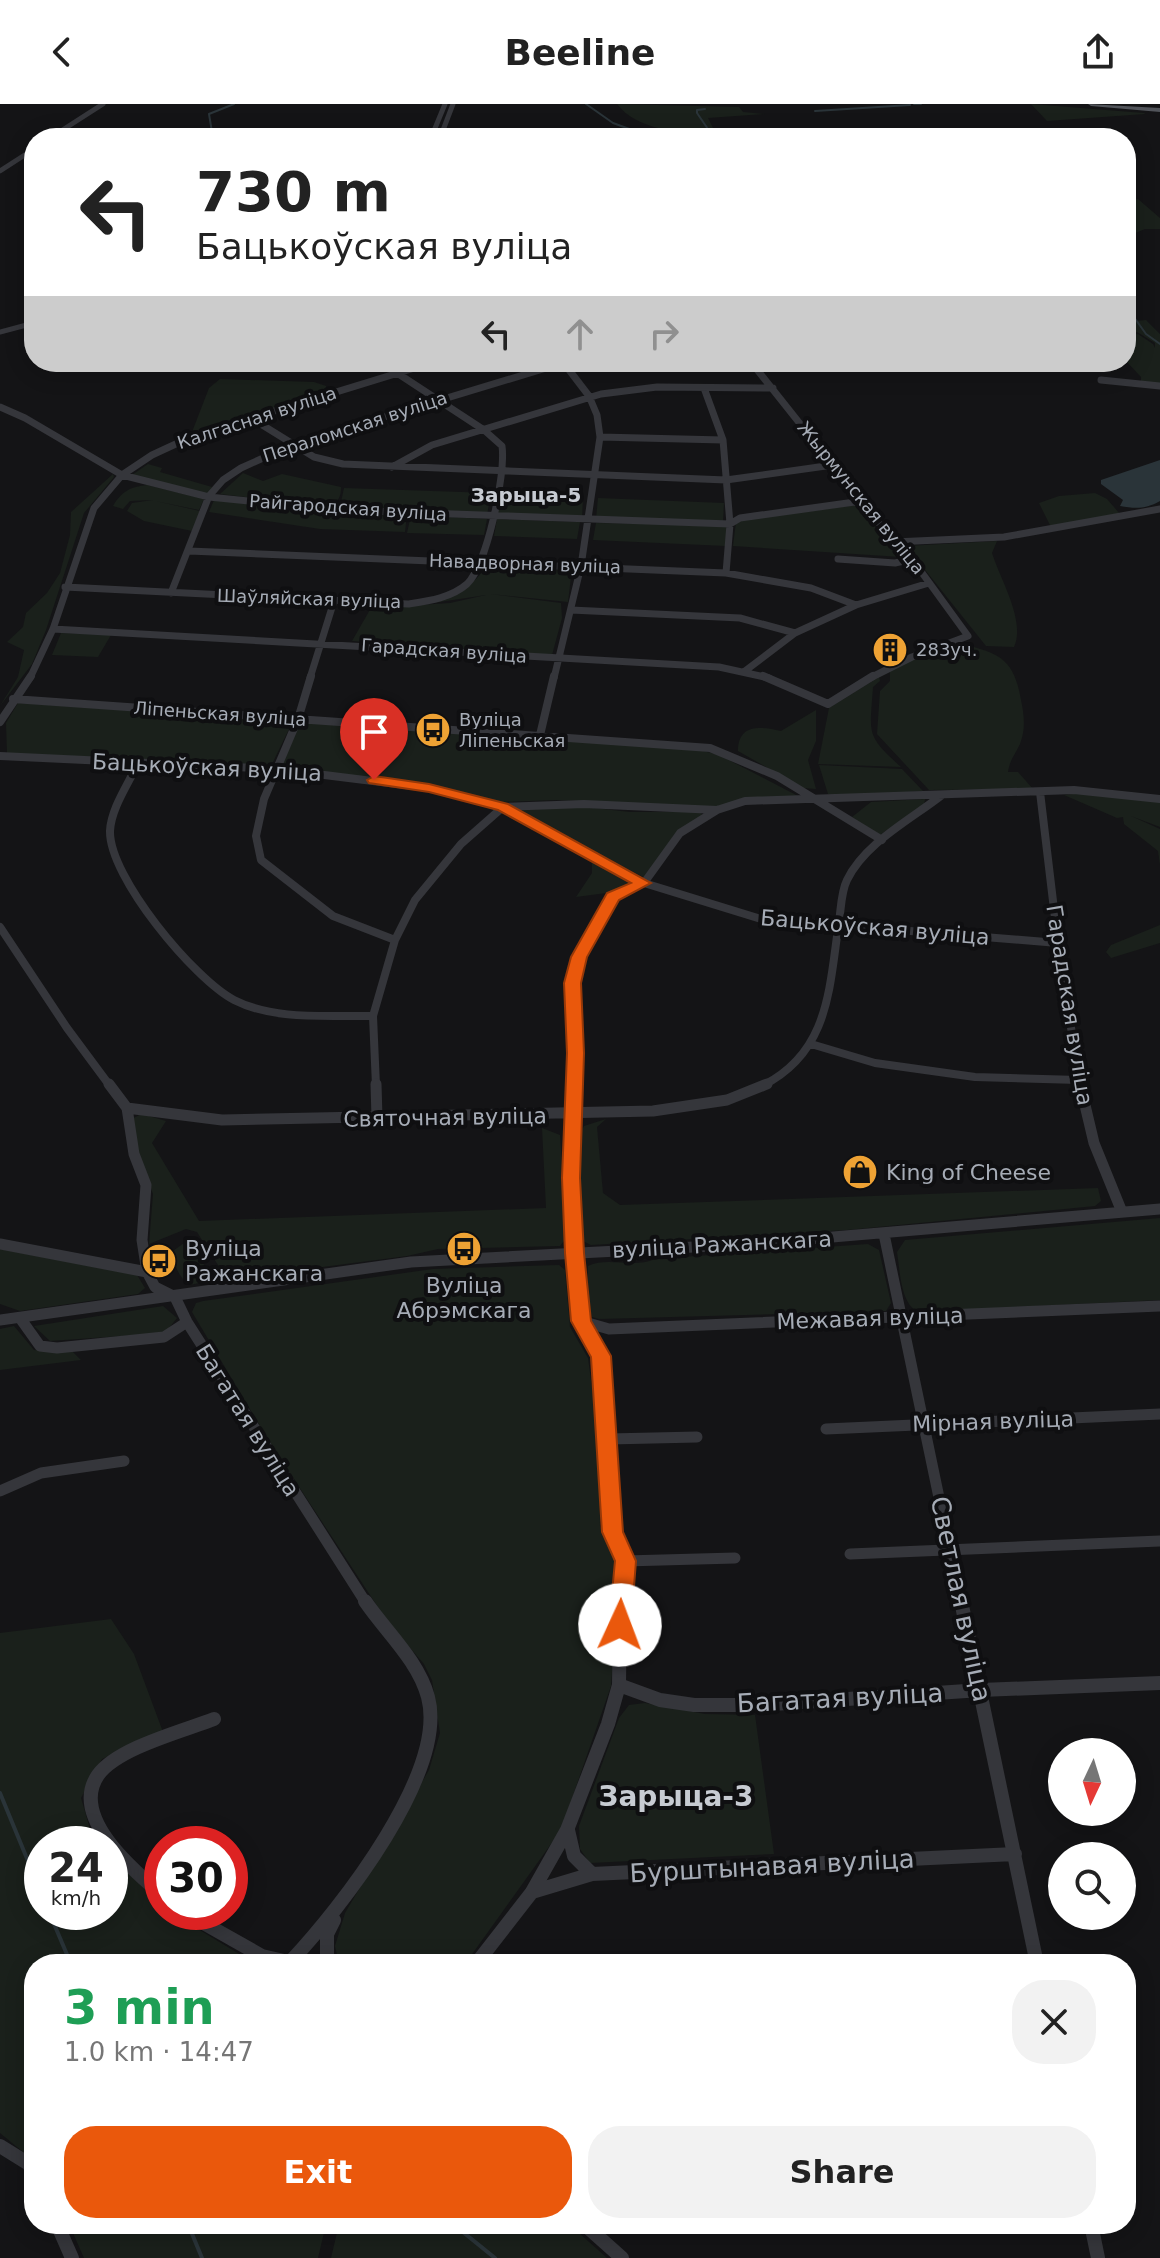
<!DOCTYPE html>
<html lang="en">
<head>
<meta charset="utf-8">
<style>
	:root { --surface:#fff; --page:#f2f2f2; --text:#222; --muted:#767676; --accent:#ea580c }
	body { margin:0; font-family:"DejaVu Sans",sans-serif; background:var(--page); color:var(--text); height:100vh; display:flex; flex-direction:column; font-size:30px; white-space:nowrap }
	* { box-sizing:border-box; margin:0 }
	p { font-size:26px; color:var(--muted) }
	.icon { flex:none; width:44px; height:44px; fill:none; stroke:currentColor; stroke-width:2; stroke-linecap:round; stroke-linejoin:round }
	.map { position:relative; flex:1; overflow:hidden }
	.panel { position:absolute; left:24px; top:1850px; width:1112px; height:280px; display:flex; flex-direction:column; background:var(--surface); border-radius:32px; box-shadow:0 4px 20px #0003 }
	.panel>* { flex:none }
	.top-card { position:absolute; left:24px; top:24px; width:1112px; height:244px; border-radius:32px; box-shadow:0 4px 20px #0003; background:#fff; color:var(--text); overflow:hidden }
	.needle { width:52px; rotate:184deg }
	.buttons { position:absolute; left:1048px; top:1634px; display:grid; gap:16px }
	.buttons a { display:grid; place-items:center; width:88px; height:88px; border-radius:50%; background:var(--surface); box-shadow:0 4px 20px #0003; font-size:40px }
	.speed { position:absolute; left:24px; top:1722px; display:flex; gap:16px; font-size:40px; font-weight:700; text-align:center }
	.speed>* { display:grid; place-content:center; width:104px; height:104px; border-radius:50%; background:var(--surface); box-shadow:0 4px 20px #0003; line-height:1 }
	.speed small { font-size:20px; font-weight:400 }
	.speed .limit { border:12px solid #d22; background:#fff; color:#111 }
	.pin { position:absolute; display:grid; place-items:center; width:68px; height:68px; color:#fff; margin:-82px -34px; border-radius:50% 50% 50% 0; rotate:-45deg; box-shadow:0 0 8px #0007 }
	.pin .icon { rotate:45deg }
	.me { position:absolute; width:88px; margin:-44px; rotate:2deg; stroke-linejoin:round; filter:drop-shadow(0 0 6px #0008) }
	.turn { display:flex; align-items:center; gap:28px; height:168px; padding:0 40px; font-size:36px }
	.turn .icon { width:104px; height:104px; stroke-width:2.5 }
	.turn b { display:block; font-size:56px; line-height:68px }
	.lanes { display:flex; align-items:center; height:76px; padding:0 40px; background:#0003; justify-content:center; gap:40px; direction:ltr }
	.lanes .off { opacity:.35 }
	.round { display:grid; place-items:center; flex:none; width:84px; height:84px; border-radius:32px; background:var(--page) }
	.overview { display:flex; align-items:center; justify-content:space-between; height:136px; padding:0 40px }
	h1 { font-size:48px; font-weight:700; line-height:60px; color:#1e9e55 }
	.primary-button { display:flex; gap:16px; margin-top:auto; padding:16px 40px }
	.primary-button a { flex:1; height:92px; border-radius:32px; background:var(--accent); color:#fff; font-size:32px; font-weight:700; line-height:92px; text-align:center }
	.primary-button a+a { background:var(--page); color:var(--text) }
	header { display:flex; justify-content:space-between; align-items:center; height:104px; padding:0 40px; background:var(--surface); font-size:36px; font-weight:700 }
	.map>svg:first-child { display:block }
</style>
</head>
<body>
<header><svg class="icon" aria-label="back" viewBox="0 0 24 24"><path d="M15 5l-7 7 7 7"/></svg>Beeline<svg class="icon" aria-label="share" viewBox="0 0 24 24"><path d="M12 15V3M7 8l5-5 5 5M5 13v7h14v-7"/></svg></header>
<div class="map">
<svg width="1160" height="2154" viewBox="0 0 1160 2154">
	<rect width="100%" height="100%" fill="#141416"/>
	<path fill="#1a201b" d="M617,0l122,3 4,5 22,2 -57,4 9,18h-10c-31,-5 -70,-6 -90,-32z
		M1031,0l113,9 1,1 -98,7z
		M1138,95l22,19v11h-15l-19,8v-37z
		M1146,216l14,14v49h-19v-6l-15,-16v-25l12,-2 15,10 2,4v-5l-18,-11 -11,3v-13z
		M220,275l94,3 12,4 1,6 -135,40 17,-44z
		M148,360l14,4 -2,4 52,15 -4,8 -76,-20z
		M243,369l20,8 19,-7 59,13c0,11 -3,15 -12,20l-109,-13z
		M113,370l1,3 -30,36 -38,117 -14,34 -32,42 18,-29 6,-27 -17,-8 16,-15 3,-14 21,-20 13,-20 10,-38 1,-23z
		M147,381l57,14 -5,11 -44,-9 45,10 -8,20 -48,-10 -17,-10 5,-8 21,-3 -23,1 -7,8 -10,-3c9,-15 17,-19 34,-21z
		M344,384l147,5 -4,22 -154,-7 8,-6z
		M1095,389l12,6 13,15 -66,12 -4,-1 -11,-22 20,-7z
		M502,390l81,3 -1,22 -85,-3z
		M598,394l126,5 -1,19 -127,-3z
		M214,396l68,8 125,7 -2,17 -85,-3 -111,-17z
		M857,401l44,52 -168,-11 3,-24 6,-2z
		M411,411l76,4 -3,16 -77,-2z
		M497,415l83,3 -3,17 -83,-3z
		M596,419l130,2v21l-133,-6z
		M997,437l-5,12c8,26 34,68 22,94l-28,-1 -80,-100z
		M487,461l85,4 -4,33 -78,-8 71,9 1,15 -10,37 -200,-14 19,-33 79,-5 36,-8 -53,8c24,-9 40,-16 54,-38z
		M61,529l50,2 -13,22 -46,-2z
		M956,538c42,12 57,13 65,58 3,14 5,29 -1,44 -5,11 -10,15 -12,28h10l15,17 -104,1 -52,-56 3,-43 10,-10v-12z
		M879,573l1,4 -7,6c-3,47 -8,48 28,80l-83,-3 11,-56z
		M18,599l270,18 3,4 -18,37 -7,3 -259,-12 -1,-30z
		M816,606v31l-8,19 8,29 -13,-1 -65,-37c0,-27 22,-25 43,-20z
		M306,619l386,25 27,7 79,41 -86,11 -156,-7 -59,2 -212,-35 -3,-2 17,-39z
		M819,661l83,4 21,22 -83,7 -12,-4z
		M1082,689l78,9v25l-29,-11 29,13v36l-2,-14 -34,-27 -1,-7 -6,1 -53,-23z
		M925,695l-1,5 -44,31 -28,-18 19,-15z
		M577,702l53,6h69l4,3 -29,20 -29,43 -131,-68z
		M592,755l45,25 -23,8 -38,5 16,-24z
		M1160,821v18l-49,15 -5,-6 5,-7z
		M142,1010l24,7 -14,22 47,78 347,-13 -4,-80 18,7 7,102 -7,9 -122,3 -31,7 -169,22 -13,-2 -28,-44 -11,-3 -37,15 4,-50 -16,-45 -4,-31z
		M606,1015l-9,8 6,66 17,12 478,-17 3,13 -6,5 -248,24 -256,15 -8,-4 -6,-102 7,-13z
		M1160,1114v82l-243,12c-17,-11 -17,-42 -20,-60l8,-12z
		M184,1139l9,1 19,36 -22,5c-12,-8 -16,-20 -17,-34z
		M868,1140l11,6 12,53 -5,8 -287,8 -7,-2 -5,-18 1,-33c21,-10 44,3 67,-7z
		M0,1145l137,26 8,13 -7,6 -118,17 -20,-7z
		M559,1161l6,5 5,57 18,31 11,82 1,86 19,37 -8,123 -50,144 -96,134h-126l-4,-18 10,-33 84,-143 11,-37 -8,-53 -8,-16 -35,-40 -120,-183 -77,-129 4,-9 7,-2 230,-32z
		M163,1202l14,12 -12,15 -115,8 -16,-15z
		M14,1222l20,24 38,1 9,9 -81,10v-41z
		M111,1515l23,35 29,78 -61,27 -21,39 9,31 11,15h-59v68h68v-56l52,49v7h8l84,51 7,1h-227v197l-34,-28v-500z
		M645,1599l60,11 50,1 19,139 -184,9 -10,-14 -1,-23 40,-108 10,-13z
		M69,2120h257l-8,34h-234z
		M339,2120h230l38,34h-276z"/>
	<path fill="#2a3439" d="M1160,356v41c-14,8 -24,8 -40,5l3,-6 -22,-16v-4z"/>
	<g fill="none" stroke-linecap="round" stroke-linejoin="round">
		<path stroke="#2a3439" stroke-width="2" d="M586,0l27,19 41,15
			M914,0h7
			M705,5l-8,1v3l15,22
			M815,7l95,-6
			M213,34l-4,-24 25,-10
			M1126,185l5,5
			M1126,202l20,28 14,10"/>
		<path stroke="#2a3439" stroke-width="4" d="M0,1689l42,102
			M49,1808l22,52
			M188,2120l14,34
			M453,2120l42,34"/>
		<path stroke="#35363b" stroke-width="5" d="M50,34l53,-34
			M431,34l14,-34
			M440,34l13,-34
			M0,67l34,-22
			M0,228l34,-9"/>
		<path stroke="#35363b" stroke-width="7" d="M751,258l143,180 18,17 56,77 -56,21 -42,21
			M1101,276l59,6
			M704,284l19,52 7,84 -4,49
			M0,303l25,11 97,57 87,22 131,13 390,14 10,-6 122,-17
			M251,314l63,39 29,7 383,16 107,-15
			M600,333l123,3
			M392,363l40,-22 169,-51 56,-7 116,1
			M894,438l110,-5 156,-28
			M189,447l537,22 85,15 45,17
			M838,455l57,4 17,-4
			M65,483l343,17c20,-3 43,-6 59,-20 20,-19 39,-110 35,-138l-18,-16 -87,-57
			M171,489l38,-97 14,-16 18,-12 51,-23 274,-83
			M571,506l169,8 55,15
			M53,525l666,38 50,11
			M745,567l50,-38 61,-28 73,-22
			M30,574l23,-49 41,-121 28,-33 30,-20 41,-19 241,-74
			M310,574l24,-77
			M554,574l27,-112 19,-129 -3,-22 -8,-19 -26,-34"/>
		<path stroke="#35363b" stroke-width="8" d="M311,572l-13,43 -34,80 -8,37 5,24 72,56 62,24
			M763,572l65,28 45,-28
			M13,595l697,49 67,28 105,64
			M0,618l31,-46
			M540,631l14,-59
			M0,652l276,13 153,19 74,19 141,76 117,36 297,24
			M138,659c-9,20 -27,45 -28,68 -1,46 84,148 124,169 41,21 95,15 139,16
			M1040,688l18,151 22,143
			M0,823l67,101 43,58
			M811,940l64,19 100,14 104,3
			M376,982l-3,-70 22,-76 20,-40 46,-56 42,-37 81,-3 133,6 28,-9 329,-11 86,9
			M575,982l-3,-103 7,-26 34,-61 31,-13 36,-50 37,-23
			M762,982c68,-34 67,-98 77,-164 2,-13 2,-30 8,-42 18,-37 63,-60 95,-85"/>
		<path stroke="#35363b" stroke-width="11" d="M109,980l18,24 95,12 431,-9 74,-11 40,-16
			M376,980l1,34
			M575,980l-4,94 4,75 6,68 20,35 12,176 12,29 -5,42
			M1080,980l14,59 28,69
			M127,1004l7,46 12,31 -4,55 5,32 8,15 20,10 12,25 179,281
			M884,1130l77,369
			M0,1140l147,28
			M20,1214l20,28 17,2 107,-11 23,-15
			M0,1216l411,-58 340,-18 409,-35
			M581,1217l28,8 551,-23
			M826,1325l334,-15
			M609,1335l88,-2
			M0,1387l41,-18 83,-12
			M850,1450l310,-13
			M625,1457l110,-3"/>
		<path stroke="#35363b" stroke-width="14" d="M961,1497l76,363
			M619,1581l41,15 34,5h63l224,-15 179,-7
			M568,1726l6,26 18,18
			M532,1788l60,-18 423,-20
			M162,1791c-28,-24 -93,-78 -64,-120 19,-27 85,-44 116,-56
			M184,1808l78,44 35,8
			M291,1857c49,-52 157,-189 137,-264 -10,-37 -42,-65 -63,-96
			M327,1860v-30l7,-14
			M476,1860l56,-72 35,-62 41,-106 11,-39 1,-84
			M0,2042l29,18 5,11
			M57,2120l15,34
			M584,2120l38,34
			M1091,2120l7,34"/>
		<path fill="#51545a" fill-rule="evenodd" d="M1088,0l72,4v4l-69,-6z"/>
	</g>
	<path fill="#ea580c" stroke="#983908" stroke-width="2" d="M374,672l55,8 79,20 143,79 -32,17 -32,57 -6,26 3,70 -4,125 4,75 7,68 20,35 12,176 13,29 -5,64 -3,7 -8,3 -8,-3 -3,-7 6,-64 -13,-29 -11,-175 -20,-36 -6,-68 -3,-75 5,-125 -3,-70 7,-26 36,-64 24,-10 -133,-73 -69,-18 -60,-9 -2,-3z"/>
	<defs>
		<symbol id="building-disc" viewBox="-11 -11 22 22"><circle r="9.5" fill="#eea234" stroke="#0f0f11"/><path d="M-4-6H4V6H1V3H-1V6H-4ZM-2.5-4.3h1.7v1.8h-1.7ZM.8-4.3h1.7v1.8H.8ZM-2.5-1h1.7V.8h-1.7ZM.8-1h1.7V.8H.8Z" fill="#111"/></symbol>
		<symbol id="bus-disc" viewBox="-11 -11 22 22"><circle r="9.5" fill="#eea234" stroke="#0f0f11"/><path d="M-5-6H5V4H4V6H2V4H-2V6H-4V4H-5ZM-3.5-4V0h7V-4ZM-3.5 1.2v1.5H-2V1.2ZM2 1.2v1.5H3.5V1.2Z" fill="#111"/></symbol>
		<symbol id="shop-disc" viewBox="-11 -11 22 22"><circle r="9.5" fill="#eea234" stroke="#0f0f11"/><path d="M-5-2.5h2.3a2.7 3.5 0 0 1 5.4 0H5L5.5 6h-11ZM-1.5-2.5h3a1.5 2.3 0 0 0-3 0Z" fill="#111"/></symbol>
	</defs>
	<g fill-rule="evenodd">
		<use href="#building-disc" x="870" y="526" width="40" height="40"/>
		<use href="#bus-disc" x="413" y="606" width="40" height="40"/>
		<use href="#shop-disc" x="840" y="1048" width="40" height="40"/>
		<use href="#bus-disc" x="444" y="1125" width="40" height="40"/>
		<use href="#bus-disc" x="139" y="1137" width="40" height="40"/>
	</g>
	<g text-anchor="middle" stroke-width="8" stroke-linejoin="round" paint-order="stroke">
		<g font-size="18" fill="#a6acb6" stroke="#0f0f11">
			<text transform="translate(257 314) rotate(-18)" y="6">Калгасная вуліца</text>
			<text transform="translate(355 323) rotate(-18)" y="6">Пераломская вуліца</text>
			<text transform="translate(861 394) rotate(51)" y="6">Жырмунская вуліца</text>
			<text transform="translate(348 404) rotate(4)" y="6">Райгародская вуліца</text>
			<text transform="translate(525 460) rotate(2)" y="6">Навадворная вуліца</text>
			<text transform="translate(309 495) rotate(2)" y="6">Шаўляйская вуліца</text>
			<text transform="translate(444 547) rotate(4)" y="6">Гарадская вуліца</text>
			<text transform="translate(220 610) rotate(4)" y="6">Ліпеньская вуліца</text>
		</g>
		<g font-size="18" fill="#a6acb6" stroke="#0f0f11" text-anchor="start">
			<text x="916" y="552">283уч.</text>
			<text x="459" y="622">Вуліца<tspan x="459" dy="21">Ліпеньская</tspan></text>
		</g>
		<g font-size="20" font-weight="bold" fill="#c7cbd2" stroke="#0f0f11">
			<text x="526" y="398">Зарыца-5</text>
		</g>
		<g font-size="22" fill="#a6acb6" stroke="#0f0f11">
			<text transform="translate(207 663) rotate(3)" y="8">Бацькоўская вуліца</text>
			<text transform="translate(875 823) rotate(5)" y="8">Бацькоўская вуліца</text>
			<text transform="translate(1070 901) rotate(81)" y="8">Гарадская вуліца</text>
			<text transform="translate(445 1013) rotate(-1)" y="8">Святочная вуліца</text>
			<text transform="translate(722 1140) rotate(-3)" y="8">вуліца Ражанскага</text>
			<text transform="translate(870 1214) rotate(-2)" y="8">Межавая вуліца</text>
			<text transform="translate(248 1316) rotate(58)" y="8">Багатая вуліца</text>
			<text transform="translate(993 1317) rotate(-2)" y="8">Мірная вуліца</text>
		</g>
		<g font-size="22" fill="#a6acb6" stroke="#0f0f11" text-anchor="start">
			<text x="886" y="1076">King of Cheese</text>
			<text x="185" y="1152">Вуліца<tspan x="185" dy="25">Ражанскага</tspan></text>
			<text x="464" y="1189" text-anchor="middle">Вуліца<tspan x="464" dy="25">Абрэмскага</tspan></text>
		</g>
		<g font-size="26" fill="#a6acb6" stroke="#0f0f11">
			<text transform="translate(961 1495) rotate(78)" y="9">Светлая вуліца</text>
			<text transform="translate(840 1594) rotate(-3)" y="9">Багатая вуліца</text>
			<text transform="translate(772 1762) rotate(-3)" y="9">Бурштынавая вуліца</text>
		</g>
		<g font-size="28" font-weight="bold" fill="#c7cbd2" stroke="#0f0f11">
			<text x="676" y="1702">Зарыца-3</text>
		</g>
	</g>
</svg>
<div class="buttons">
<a><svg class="needle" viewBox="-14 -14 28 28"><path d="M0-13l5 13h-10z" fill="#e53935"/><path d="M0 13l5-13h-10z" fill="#767676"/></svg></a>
<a><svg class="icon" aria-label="search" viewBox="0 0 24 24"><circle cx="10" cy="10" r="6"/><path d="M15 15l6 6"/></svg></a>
</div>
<div class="speed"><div>24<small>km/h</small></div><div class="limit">30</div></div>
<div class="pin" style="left:374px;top:676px;background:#d93025"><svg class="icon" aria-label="arrive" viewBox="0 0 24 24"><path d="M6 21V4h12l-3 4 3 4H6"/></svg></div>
<svg class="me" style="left:620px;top:1521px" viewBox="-20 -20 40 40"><circle r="19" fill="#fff"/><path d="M0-13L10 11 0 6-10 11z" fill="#ea580c"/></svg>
<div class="top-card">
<div class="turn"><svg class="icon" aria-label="left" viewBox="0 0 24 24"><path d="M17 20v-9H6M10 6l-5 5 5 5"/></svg><div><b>730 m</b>Бацькоўская вуліца</div></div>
<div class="lanes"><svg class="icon" aria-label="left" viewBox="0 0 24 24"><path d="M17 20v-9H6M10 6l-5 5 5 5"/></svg><svg class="icon off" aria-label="ahead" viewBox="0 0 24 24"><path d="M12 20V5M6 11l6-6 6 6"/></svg><svg class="icon off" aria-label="right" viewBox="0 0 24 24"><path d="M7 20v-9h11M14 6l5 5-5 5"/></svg></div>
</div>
<section class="panel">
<div class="overview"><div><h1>3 min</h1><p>1.0 km · 14:47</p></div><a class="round"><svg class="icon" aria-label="close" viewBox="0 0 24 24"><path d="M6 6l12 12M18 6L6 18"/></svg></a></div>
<div class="primary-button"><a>Exit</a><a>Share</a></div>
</section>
</div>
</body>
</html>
